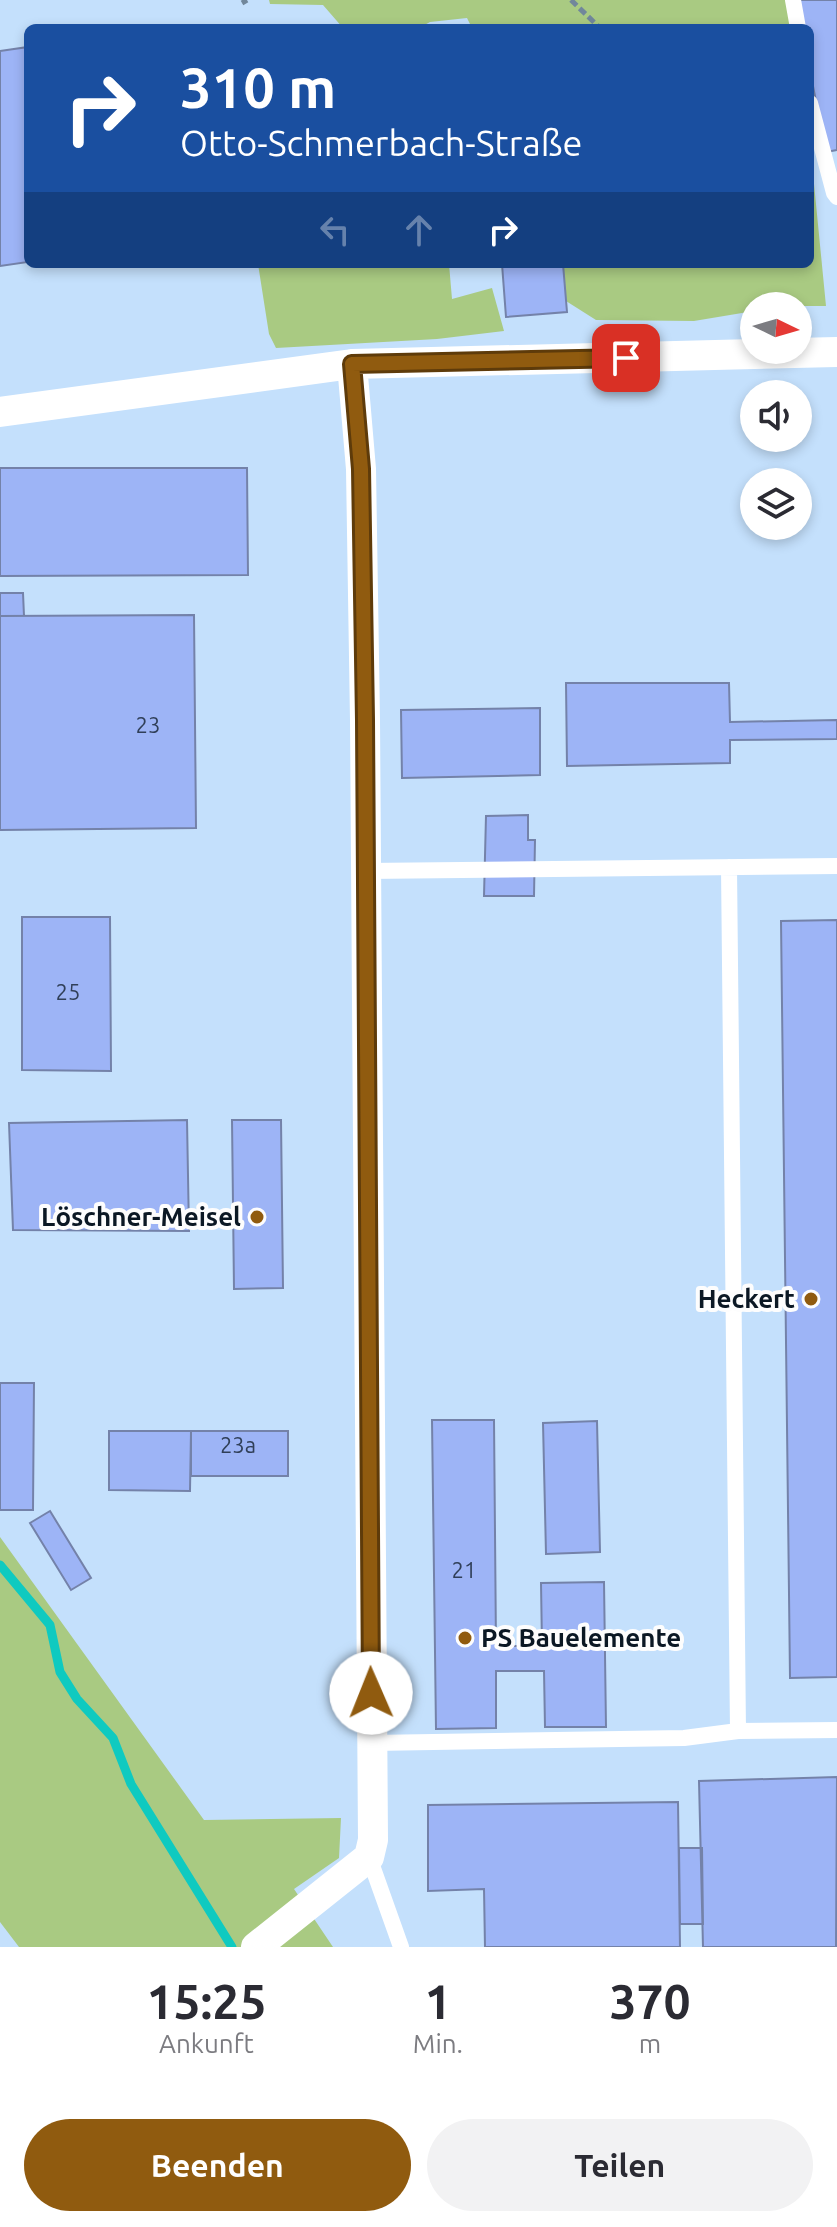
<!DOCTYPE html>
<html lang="de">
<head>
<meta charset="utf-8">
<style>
	:root { --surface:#fff; --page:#f2f2f3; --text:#2b2b33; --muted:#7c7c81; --accent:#905b0f }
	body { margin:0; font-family:Ubuntu,sans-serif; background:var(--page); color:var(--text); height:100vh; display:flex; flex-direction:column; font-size:30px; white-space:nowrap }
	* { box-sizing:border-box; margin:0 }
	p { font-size:26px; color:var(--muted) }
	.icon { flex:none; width:44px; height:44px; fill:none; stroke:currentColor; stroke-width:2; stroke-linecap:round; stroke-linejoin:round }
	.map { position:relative; height:1947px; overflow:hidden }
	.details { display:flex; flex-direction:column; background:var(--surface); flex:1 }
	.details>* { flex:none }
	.top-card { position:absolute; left:24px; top:24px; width:790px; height:244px; border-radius:12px; box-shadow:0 4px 12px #0003; background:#1a4fa0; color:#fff; overflow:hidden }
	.needle { width:52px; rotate:95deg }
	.fabs { position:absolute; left:740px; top:292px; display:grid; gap:16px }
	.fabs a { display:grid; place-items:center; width:72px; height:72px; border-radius:50%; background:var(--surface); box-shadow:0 4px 12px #0003; font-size:40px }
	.pin { position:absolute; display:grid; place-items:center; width:68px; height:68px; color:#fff; margin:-34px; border-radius:16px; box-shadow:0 4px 12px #0006 }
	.me { position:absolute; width:88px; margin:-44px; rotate:359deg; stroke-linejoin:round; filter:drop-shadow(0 0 6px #0008) }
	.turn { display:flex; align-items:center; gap:28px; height:168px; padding:0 24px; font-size:36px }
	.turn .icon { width:104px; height:104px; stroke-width:2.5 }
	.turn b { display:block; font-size:56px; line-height:68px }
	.lanes { display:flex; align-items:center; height:76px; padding:0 24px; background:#0003; justify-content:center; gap:40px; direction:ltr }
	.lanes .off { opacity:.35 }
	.eta { display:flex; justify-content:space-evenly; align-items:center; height:136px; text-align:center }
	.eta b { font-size:48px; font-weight:600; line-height:56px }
	.cta { display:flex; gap:16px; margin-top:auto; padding:16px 24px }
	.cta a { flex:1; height:92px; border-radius:48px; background:var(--accent); color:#fff; font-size:32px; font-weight:600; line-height:92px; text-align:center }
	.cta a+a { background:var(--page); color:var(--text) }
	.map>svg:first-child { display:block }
</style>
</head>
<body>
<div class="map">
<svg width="837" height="1947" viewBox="0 0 837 1947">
	<rect width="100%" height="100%" fill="#c4e0fc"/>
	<path fill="#a9ca82" d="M269,0h521l5,28h-323l-5,-10 -37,4 -11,6h-76l-20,-23 -53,-1z
		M810,143l16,163h-72v5l-60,10 -98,-1 -30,-19 -3,-37h247z
		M258,264h191l3,35 40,-11 12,43 -67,8 -161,9 -7,-14z
		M0,1537l204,283 137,-2 -2,40 -45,31 39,58h-314l-19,-25z"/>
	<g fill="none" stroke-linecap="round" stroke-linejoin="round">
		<path stroke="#0fcac0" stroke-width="9" d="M0,1565l50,60 10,47 17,27 36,39 18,46 101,163"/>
	</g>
	<path fill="#9db4f6" stroke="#7482a9" stroke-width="2" d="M796,0h41v150l-11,2 -16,-81v-43h-9z
		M28,47v215l-28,4v-215z
		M502,264h61l4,48 -61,5z
		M0,468h247l1,107 -248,1z
		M0,593h23l1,23h-24z
		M194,615l2,213 -196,2v-214z
		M566,683h163l1,39 107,-2v19l-107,1v23l-163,3z
		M540,708v67l-138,3 -1,-68z
		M528,815v25h7l-1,56h-50l2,-80z
		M22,917h88l1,154 -89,-1z
		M837,920v757l-47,1 -9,-757z
		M187,1120l2,111 -176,-1 -4,-107z
		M232,1120h49l2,168 -49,1z
		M0,1383h34l-1,127h-33z
		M432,1420h62l2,226h46l-1,-63 63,-1 2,145h-61l-1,-56h-48v57l-60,1z
		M597,1421l3,131 -54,2 -3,-131z
		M109,1431h82l-1,60 -81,-1z
		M191,1431h97v45h-97z
		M50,1511l41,67 -20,12 -41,-67z
		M837,1777l-1,170h-133l-4,-166z
		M678,1802l2,145h-195l-1,-58 -56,2v-86z
		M679,1848h23l1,76h-23z"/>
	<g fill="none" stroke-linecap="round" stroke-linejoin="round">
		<path stroke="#71879b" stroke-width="5" stroke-dasharray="8 4" stroke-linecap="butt" d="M571,0l29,28
			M242,3l5,-3"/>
		<path stroke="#fff" stroke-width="16" d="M793,0l5,28
			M810,103l24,90 3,4
			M729,867l9,864 99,-1
			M365,871l472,-5
			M372,1743l312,-5 54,-7
			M369,1857l32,90"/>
		<path stroke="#fff" stroke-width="30" d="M0,412l352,-48 485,-12
			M256,1947l113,-90 4,-17 -8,-1120 -4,-251 -9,-105"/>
	</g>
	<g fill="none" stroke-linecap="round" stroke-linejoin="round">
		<defs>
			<path id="route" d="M371,1693l-6,-973 -4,-251 -9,-105 274,-6"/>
		</defs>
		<use href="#route" stroke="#5e3b0a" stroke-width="20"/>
		<use href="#route" stroke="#905b0f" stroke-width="14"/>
	</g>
	<g fill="#905b0f" stroke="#fdfdfd" stroke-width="3">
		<circle cx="257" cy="1217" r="8"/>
		<circle cx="811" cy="1299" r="8"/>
		<circle cx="465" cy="1638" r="8"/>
	</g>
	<g text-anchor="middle" stroke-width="8" stroke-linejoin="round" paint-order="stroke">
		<g font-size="22" fill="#303f58">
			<text x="148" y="733">23</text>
			<text x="68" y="1000">25</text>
			<text x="238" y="1453">23a</text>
			<text x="464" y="1578">21</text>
		</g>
		<g font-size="26" font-weight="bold" fill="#0b1824" stroke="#fdfdfd" text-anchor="end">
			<text x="241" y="1226">Löschner-Meisel</text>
			<text x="795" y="1308">Heckert</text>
			<text x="481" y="1647" text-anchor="start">PS Bauelemente</text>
		</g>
	</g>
</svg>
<div class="fabs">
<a><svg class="needle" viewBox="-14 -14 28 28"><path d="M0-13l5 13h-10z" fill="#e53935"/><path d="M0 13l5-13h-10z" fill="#7c7c81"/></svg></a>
<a><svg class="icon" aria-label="sound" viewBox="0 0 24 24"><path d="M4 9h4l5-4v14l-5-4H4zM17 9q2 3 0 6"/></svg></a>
<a><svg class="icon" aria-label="layers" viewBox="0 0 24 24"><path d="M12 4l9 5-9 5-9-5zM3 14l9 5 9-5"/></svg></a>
</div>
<div class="pin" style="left:626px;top:358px;background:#d93025"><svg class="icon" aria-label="arrive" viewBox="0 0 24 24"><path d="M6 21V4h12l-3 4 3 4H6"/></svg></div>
<svg class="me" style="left:371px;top:1693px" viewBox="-20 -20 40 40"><circle r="19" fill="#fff"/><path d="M0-13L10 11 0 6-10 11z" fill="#905b0f"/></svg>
<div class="top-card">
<div class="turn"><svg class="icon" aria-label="right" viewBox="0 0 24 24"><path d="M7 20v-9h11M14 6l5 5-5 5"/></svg><div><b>310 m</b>Otto-Schmerbach-Straße</div></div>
<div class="lanes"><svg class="icon off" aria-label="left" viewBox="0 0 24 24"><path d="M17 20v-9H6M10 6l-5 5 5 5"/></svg><svg class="icon off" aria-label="ahead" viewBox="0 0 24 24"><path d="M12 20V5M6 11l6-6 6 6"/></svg><svg class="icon" aria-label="right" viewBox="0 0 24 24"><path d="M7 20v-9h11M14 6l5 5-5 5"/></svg></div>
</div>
</div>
<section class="details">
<div class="eta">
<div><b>15:25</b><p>Ankunft</p></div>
<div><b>1</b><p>Min.</p></div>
<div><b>370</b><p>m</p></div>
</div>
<div class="cta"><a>Beenden</a><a>Teilen</a></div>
</section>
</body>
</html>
